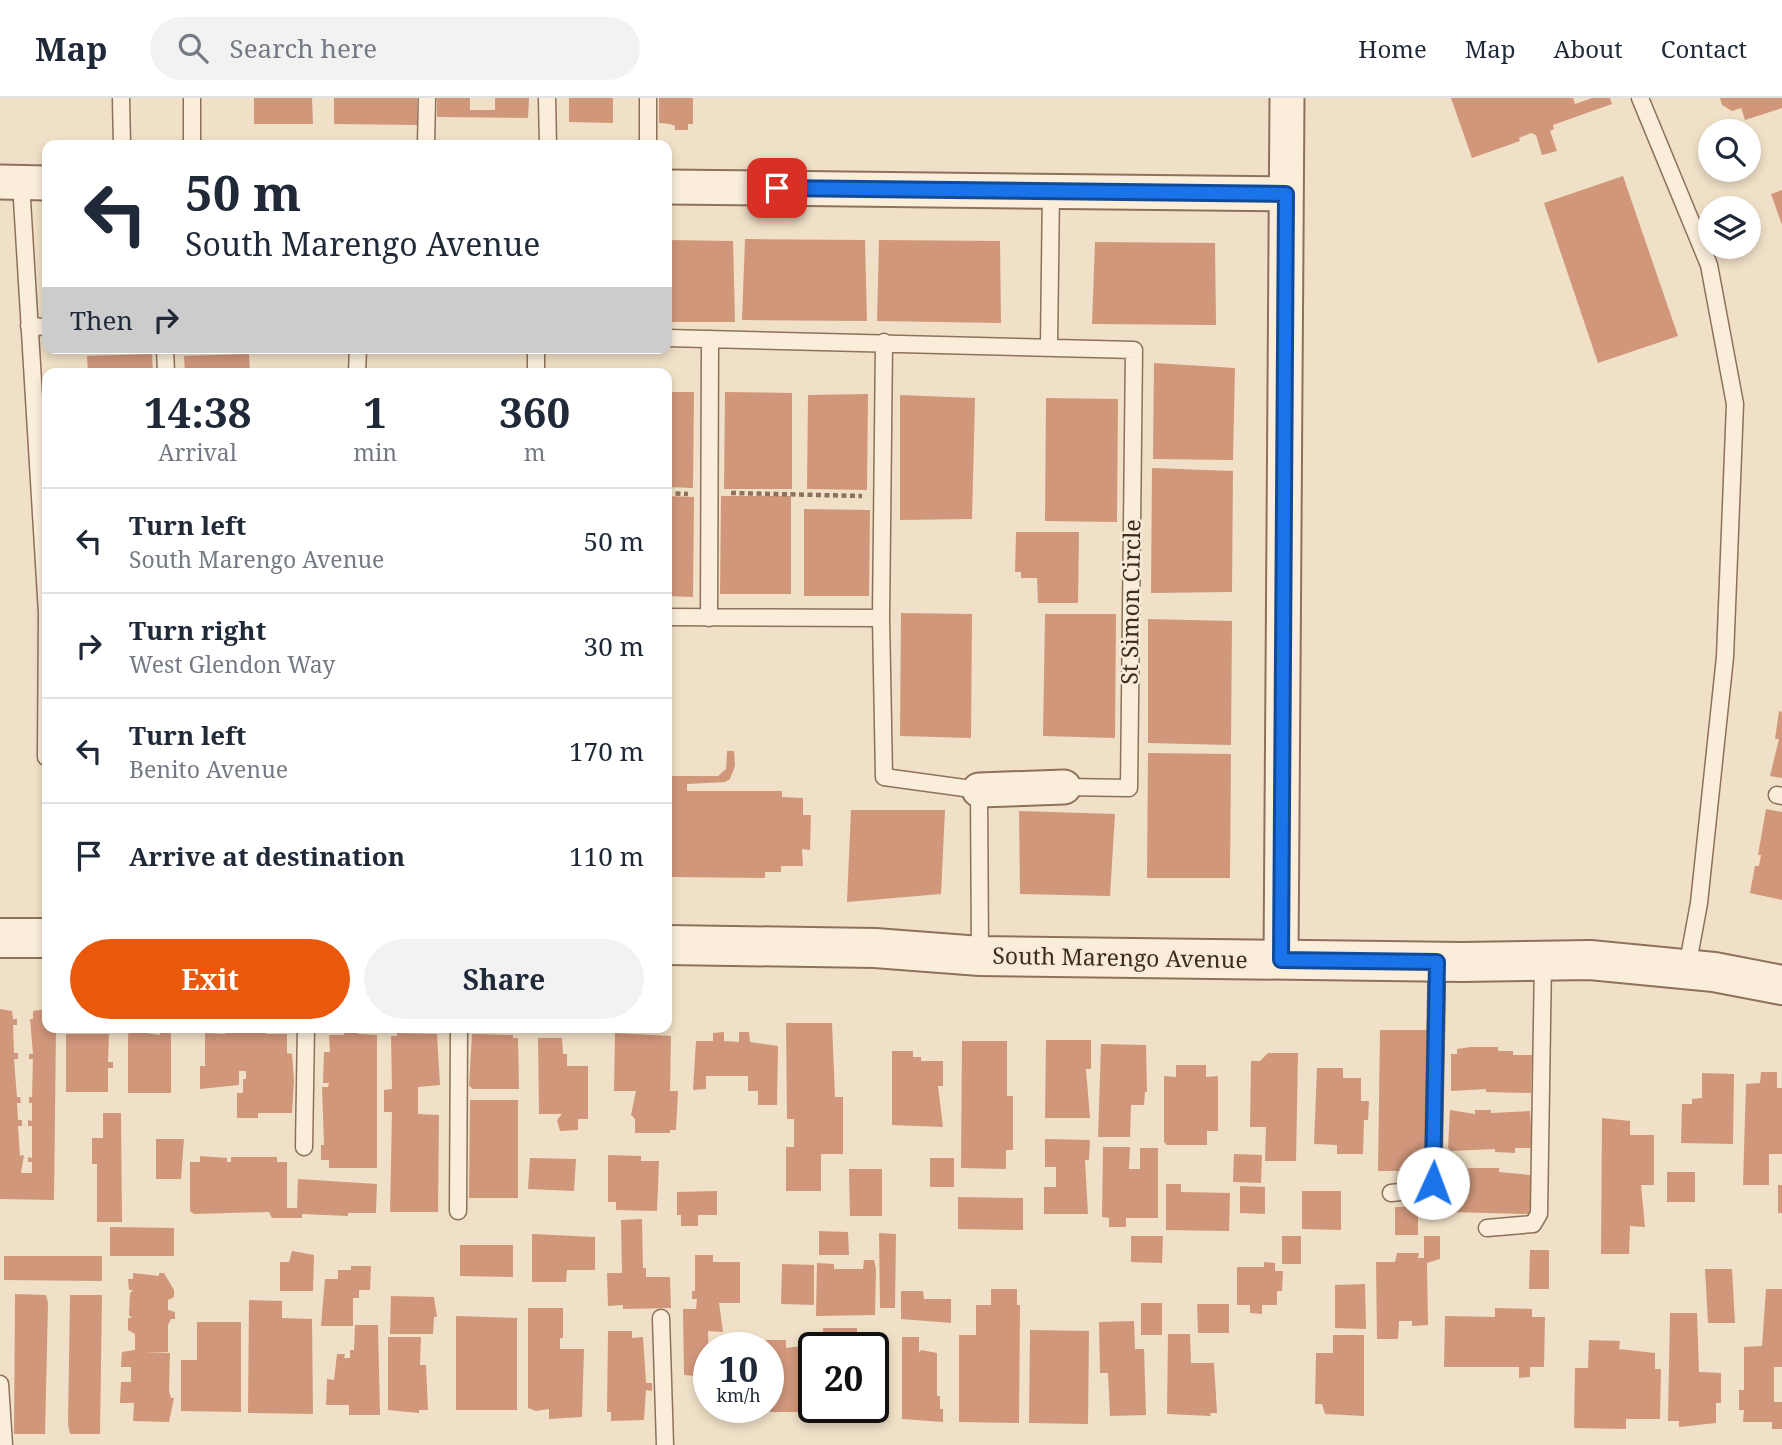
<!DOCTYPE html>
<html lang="en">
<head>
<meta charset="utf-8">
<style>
	:root { --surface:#fff; --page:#f2f2f3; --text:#1f2937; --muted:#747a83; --line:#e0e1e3; --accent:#ea580c }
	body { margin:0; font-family:"Noto Serif",serif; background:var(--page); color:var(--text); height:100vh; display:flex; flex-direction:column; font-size:26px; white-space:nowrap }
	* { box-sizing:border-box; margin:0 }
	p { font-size:23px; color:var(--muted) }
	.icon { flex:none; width:38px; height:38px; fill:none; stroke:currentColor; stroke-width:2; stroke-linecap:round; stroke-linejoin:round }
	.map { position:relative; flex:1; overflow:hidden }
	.details { position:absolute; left:42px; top:270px; width:630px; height:665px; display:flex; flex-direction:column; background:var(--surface); border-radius:14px; box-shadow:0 4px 10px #0003 }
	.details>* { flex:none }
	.guide { position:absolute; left:42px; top:42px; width:630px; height:214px; border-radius:14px; box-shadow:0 4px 10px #0003; background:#fff; color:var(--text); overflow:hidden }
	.buttons { position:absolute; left:1698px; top:21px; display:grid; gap:14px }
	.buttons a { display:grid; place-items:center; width:63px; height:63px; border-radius:50%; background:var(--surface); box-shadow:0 4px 10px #0003; font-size:35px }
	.speed { position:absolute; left:693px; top:1234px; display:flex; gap:14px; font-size:35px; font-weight:700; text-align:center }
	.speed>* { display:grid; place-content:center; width:91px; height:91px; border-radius:50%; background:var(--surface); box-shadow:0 4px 10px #0003; line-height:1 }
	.speed small { font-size:18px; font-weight:400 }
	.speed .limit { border:4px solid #111; border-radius:10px; background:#fff; color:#111 }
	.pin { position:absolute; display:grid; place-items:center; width:60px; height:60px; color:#fff; margin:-30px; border-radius:14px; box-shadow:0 4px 10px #0006 }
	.me { position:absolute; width:77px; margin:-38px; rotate:2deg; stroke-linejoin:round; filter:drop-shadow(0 0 5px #0008) }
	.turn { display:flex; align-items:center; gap:24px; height:147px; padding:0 28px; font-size:32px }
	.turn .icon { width:91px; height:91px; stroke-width:2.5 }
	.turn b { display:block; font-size:49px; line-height:60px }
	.then { display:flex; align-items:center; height:66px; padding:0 28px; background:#0003; gap:14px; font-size:26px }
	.eta { display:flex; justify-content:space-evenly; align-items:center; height:119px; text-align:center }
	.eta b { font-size:42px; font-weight:700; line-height:49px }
	.cta { display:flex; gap:14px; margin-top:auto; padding:14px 28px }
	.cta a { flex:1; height:80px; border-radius:42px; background:var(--accent); color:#fff; font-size:28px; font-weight:700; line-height:80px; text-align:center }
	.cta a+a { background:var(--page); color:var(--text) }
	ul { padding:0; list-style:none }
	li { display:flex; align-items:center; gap:21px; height:105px; padding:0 28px; border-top:2px solid var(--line) }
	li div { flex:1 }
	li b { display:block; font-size:26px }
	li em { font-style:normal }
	header { display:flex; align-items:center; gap:42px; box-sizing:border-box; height:98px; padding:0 35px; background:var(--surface); border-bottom:2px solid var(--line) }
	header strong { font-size:33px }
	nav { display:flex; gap:38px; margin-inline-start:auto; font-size:24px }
	.search { width:490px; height:63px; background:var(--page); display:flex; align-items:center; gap:18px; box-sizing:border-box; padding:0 24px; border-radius:38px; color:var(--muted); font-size:26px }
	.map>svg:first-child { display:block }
</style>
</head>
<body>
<header>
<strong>Map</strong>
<div class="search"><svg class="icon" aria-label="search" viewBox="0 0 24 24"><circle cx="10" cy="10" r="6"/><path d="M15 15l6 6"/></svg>Search here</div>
<nav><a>Home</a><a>Map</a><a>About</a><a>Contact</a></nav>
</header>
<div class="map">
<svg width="1782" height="1347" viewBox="0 0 1782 1347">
	<rect width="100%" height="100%" fill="#f0e0c7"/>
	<path fill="#d0977b" d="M254,0h58l1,26h-59z
		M334,0h83v27l-83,-1z
		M437,0h33v12h25v-12h34l-1,20 -91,-1z
		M569,0h44v25l-44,-1z
		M659,0h34v26h-5v6h-13v-4l-5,-2 -11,-1z
		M1451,0h122l2,6 17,-6h18l2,6 -59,21 1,4 -4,2 7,20 -15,4 -6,-20 -5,-2 -12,5 1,3 -48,17z
		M1720,0h62v10l-37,12 -4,-12 -9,3 -10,-6z
		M1623,78l55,160 -80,27 -54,-160z
		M1782,92v35l-11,-31z
		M745,141l120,1 2,81 -125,-1z
		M667,142l66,1 2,81h-68z
		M879,142l121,1 1,82 -124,-2z
		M1095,144l120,1 1,82 -124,-1z
		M152,256l1,19h-65l-1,-17z
		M249,256l1,19h-65l-1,-17z
		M1154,265l81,5 -2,92 -80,-1z
		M667,294h27l-1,96 -26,-1z
		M725,294l67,1v96h-68z
		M868,296l-1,96 -60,-1 1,-94z
		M900,297l75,3 -3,121 -72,1z
		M1046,300l72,1 -1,123 -72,-1z
		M1152,370l81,3 -1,121 -81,1z
		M667,398l27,1 -1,100 -26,-1z
		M721,398h70v98h-71z
		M804,411l66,1 -1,86h-65z
		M1016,434h63l-1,71h-40l-1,-25h-16v-6h-6z
		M901,515l71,1 -1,124 -71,-2z
		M1045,516h71l-1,124 -72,-2z
		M1148,521l84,2 -1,124 -83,-2z
		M667,592l5,5 -2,81h48l8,-7 1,-18h7l1,15 -5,13 -5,3 -38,2v7h95v6l21,1v17h8l-1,35 -8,-1 1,17h-22v6h-16v6l-94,-1v4h-4z
		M1779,613l3,1v66l-12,-2 9,-37h-4z
		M1148,655l83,1 -1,124h-83z
		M1766,711l16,3v88l-32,-7 5,-27h4l2,-11h-3z
		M851,712h94l-4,84 -94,8z
		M1019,713l96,3 -5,82 -90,-2z
		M0,911l12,2 1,8h4v6h-4l1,28h4v6h-4l3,38h3l1,6h-4l1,17h4v6h-4l2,30 4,-1 -3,18h11v-11h-4v-5l4,1v-32h-4v-6l4,1v-18h-3v-6h3l1,-38h-4v-5h4l-3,-35h3v-8l14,-2v18h9l-2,173 -54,-1z
		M786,925h46l3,74h8v57h-22v37h-35v-44h8v-28h-7z
		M252,930l14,1v5h21v19l5,1 2,26 -2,33h-34v5h-21v-25h6v-14h3v-8h-7v14l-39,4v-23h5v-33l20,1v-5h16v4h11z
		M344,931h14v5l19,1v133h-48v-8h-8v-15h3l-2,-58h6l1,-4h-6l1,-31h6l-1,-17h15z
		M1380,932h50l2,141h-54z
		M132,933l28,4v-4h9l2,3v59h-43v-59z
		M724,934v9l15,1v-10h10l1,10 28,4 -1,59h-19v-14h-10v-15h-42v13l-13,1 3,-49h17v-8z
		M397,935l40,1 3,51 -22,2v27l21,1 -1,97h-48l2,-100h-8v-22l8,-1 -1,-53h6z
		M615,935l56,3 -1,55h8l-2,39h-6v3h-35v-14l-4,-4 5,-24h-22z
		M66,936h43l-1,28h5v6h-5v24h-42z
		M472,936l41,1v3h5l1,51h-46l-4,-3z
		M538,940h24l1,16h4v12h21v53h-10v11l-18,1 -3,-11 5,-6h-23z
		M1046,942h45v29h-5l4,49h-45z
		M962,943h45v55h6v54h-7v19l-45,-1z
		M1101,946l45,1 1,47h-2l-1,13h-13l-1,32h-32z
		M1471,949h27v4h15v4h19l-1,38 -45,-1v-3l-35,2v-37h6v-5z
		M892,953h21v6h8v4h22v25h-5l5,41 -51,-2z
		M1268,955h30l-2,108h-31l1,-34h-16l1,-66h9z
		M1176,967h30v12l12,-1v55h-11v14h-40l-3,-3v-66l12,1z
		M1317,970h26v10h18v23h8l-1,19h-4l-1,34h-26v-9l-23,-1z
		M1761,974h16v16h5v66h-13v31h-26l3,-101 14,-1z
		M1702,975l32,1 -1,70 -52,-1 1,-39h10v-5l10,-1z
		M470,1002h48v98h-49z
		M1450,1012l25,4v-4h16v3l39,-2 2,34 -2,3h-15v5l-20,-1v-3l-44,2 -3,-3z
		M103,1015h18l1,109h-25v-58h-5v-26h11z
		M1602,1020l28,3v14h24v50h-13l4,42 -15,-1 -1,28h-28z
		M156,1041h28l-3,40h-25z
		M1045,1041l45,1 -1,20h-4l3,54h-44v-27h12v-20h-11z
		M1103,1049h27l-1,22h11v-21h18v70h-32v9h-17v-9l-7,-1z
		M1234,1056l28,1 -1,28 -28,-1z
		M608,1057l33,1v5h18l-2,50 -41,-1v-8h-8z
		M200,1058l27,2v4h4v-5h46v5h10v46h10l1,-29 79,5 -1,29h-28v3l-46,-2v4h-30l-3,-6 -75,2 -4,-3v-49h10z
		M530,1060l46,1 -2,32 -46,-2z
		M930,1060h24v29h-24z
		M1471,1070h28v4l31,3v39l-80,-2v-39z
		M849,1071h33v47h-32z
		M1667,1074h28v30h-28z
		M1166,1086h15v8l49,1 -1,38 -63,-1z
		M1778,1087h4v28h-4z
		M1240,1088l25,1v27l-25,-1z
		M717,1093v24h-19v11h-17v-11h-4v-23z
		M1302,1093h39v39l-39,-1z
		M958,1099l65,1v32l-65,-1z
		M1395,1109h23v28h-23z
		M642,1121l1,49h3v9h24l1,31 -48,1v-4l-15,1 -1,-33h15l-1,-53z
		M110,1129l64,1v28h-64z
		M819,1133l29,1 1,23h-30z
		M879,1135l17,1 -1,74h-15z
		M532,1136l63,3v33h-28l-1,12h-34z
		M1131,1138h32l-1,27 -31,-1z
		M1282,1138h19v28h-19z
		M1424,1138h16v23l-13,4 1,62 -16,1v-5h-13l-1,18h-21l-1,-77h19l2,-9h22l-1,5h6z
		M460,1147h53v32l-53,-1z
		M1530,1152h19v39h-20z
		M292,1153l22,4 -1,36h-33v-29h9z
		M695,1157h18v7h27v41h-21l4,29 -15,-1 1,44 -3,2 -22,-2 -1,-66h13l1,-10h-5v-8h3z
		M4,1158h98v25l-98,-1z
		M864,1162h10l2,9 -1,46 -59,1 1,-53 17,1v5h29z
		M1264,1164l11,1v8h8l-1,20h-5v14h-15v9l-12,-1v-8h-13v-38h27z
		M782,1166l32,1v40l-33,-1z
		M351,1168h20l-1,24h-11v8h-6v28h-32l4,-47h13v-9h13z
		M1705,1171h27l3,54h-27z
		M133,1175l26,3v-3h5l10,17v7l-6,3v10l7,2v7h-4l-3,6v27h-24l26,1 -1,38 2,7h3l-5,24 -36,-1 1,-18h-14l1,-21h10v-15h-10l1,-15 13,-2v-16l-7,-4v-12h4l-3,-3 1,-22 3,-3h-4l-1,-11h5z
		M1365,1186l1,45 -31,-1v-43z
		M991,1191h26v16h3l-1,118 -60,-1v-87h17v-30h15z
		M1766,1191h16v78h-8v35h8v27h-10v-7h-29l1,-12h-5v-20h5v-43l18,-1z
		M901,1193h22l1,8h27v24l-50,-4z
		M15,1196l31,1 2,8 -3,131h-31z
		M70,1197h32l-2,139h-30l-2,-9z
		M391,1198l43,1 3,20h-3l-1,17h-43z
		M249,1202l33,1v17l30,1 1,95 -65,-1z
		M1141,1205h21v32h-21z
		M1197,1206h32v29h-31z
		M528,1210h35v30h-3v11h24l-2,68 -33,2v-10l-13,2 -8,-3z
		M1495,1210l37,1v8h13l-1,50h-14v10l-11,1v-11h-75l1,-51 50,1z
		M1670,1215h27l2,59 22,1v30h-5v20l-37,4v-6h-11z
		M456,1218l61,2v92h-61z
		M1134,1223l1,28h9l2,66 -36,1 -2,-43h-8l-1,-51z
		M197,1224h44v90l-60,-1v-51h16z
		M355,1227h23l2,90h-31v-10h-23l1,-26 7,1 3,-26h8l-1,4h6v-8h4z
		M823,1230h34v20h-33z
		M1030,1232l59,1 -1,93 -59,-1z
		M608,1233h24v7l11,-1 3,46h6v8l-6,-1 -2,30 -33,1v-9h-4z
		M1168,1236h22l1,29h23l3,50h-7l1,3 -44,-2z
		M1333,1237h31v81l-39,-2 -3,-10h-7l1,-51h17z
		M388,1239h33l-1,28h6l2,45h-9v3l-31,-3z
		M902,1239h17v16l2,-3 16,3v43h3v13h3v13l-41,-3z
		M766,1242h20v8l16,-2 -3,66h-29z
		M1589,1242l31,1 -1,8 36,4v16h6l-1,50h-34v10l-52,-1 1,-60h13z
		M873,1260h12v36h-5l1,18h-12v6h-25l-3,4 -20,-3v-12h52z"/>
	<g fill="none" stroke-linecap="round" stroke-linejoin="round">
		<defs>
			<path id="service" d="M121,0l1,47
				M547,0l1,47
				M1640,0l69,167 26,139 -10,253 -26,246 -12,65
				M192,47v-47
				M426,47l1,-47
				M648,47v-47
				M21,85l26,430 -1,144
				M29,228l18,1
				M667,240l467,12 -5,438 -65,-1
				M1049,247l2,-155
				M165,250l1,25
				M357,275l1,-25
				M536,275v-25
				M667,519l214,1 3,159 95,13 1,166
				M709,520l1,-279
				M881,520l3,-276
				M1777,697l5,1
				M304,1049l2,-120
				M1391,1095l35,-4 7,-6 4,-221
				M458,1113l1,-184
				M1487,1130l46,-4 6,-10 4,-254
				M661,1220l4,127
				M0,1286l4,61"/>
			<path id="minor" d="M0,84l47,1
				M667,89l619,7
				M979,692l85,-3
				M1281,862l6,-862"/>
			<path id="tertiary" d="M0,840h47
				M667,847l208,3 105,8 482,6 128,-2 124,12 68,13"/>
		</defs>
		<use href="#service" stroke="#8d715b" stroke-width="19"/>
		<use href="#minor" stroke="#8d715b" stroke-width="37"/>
		<use href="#tertiary" stroke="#8d715b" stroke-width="42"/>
		<path stroke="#8d715b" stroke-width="4.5" stroke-dasharray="5 3.5" stroke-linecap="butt" d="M667,395l21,1
			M731,395l131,3"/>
		<use href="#service" stroke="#faeedb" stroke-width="16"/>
		<use href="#minor" stroke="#faeedb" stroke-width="33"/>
		<use href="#tertiary" stroke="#faeedb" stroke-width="38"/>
	</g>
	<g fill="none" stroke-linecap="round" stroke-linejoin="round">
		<defs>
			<path id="route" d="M777,90l509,6 -5,766 156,2 -4,221"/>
		</defs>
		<use href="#route" stroke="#114b97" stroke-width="18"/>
		<use href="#route" stroke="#1a73e8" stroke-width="12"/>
	</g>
	<g text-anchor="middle" stroke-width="5" stroke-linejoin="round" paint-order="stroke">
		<g font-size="23" fill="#3d2b1f" stroke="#f7ebd7">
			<text transform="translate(1131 504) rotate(-89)" y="8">St Simon Circle</text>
			<text transform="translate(1120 860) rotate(1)" y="8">South Marengo Avenue</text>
		</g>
	</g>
</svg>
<div class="buttons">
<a><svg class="icon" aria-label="search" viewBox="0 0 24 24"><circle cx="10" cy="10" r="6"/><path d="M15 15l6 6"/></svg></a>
<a><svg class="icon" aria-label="layers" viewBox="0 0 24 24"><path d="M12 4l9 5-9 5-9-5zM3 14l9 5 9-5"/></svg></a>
</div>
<div class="speed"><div>10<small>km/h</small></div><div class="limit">20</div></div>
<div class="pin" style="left:777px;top:90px;background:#d93025"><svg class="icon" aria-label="arrive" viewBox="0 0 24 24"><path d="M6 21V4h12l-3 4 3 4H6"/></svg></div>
<svg class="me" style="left:1433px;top:1085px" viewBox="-20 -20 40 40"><circle r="19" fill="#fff"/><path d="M0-13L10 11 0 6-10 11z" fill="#1a73e8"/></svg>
<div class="guide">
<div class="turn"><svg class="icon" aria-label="left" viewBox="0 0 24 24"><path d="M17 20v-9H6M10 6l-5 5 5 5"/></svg><div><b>50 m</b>South Marengo Avenue</div></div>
<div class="then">Then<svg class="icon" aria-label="right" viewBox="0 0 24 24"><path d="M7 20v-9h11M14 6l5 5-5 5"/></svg></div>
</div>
<section class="details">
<div class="eta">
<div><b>14:38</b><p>Arrival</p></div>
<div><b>1</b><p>min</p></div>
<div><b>360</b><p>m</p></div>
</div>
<ul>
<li><svg class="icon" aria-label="left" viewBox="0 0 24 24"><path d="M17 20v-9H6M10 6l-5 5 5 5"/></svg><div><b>Turn left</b><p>South Marengo Avenue</p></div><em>50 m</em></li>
<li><svg class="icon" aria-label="right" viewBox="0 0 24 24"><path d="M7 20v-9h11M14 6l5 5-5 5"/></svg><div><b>Turn right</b><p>West Glendon Way</p></div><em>30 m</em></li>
<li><svg class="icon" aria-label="left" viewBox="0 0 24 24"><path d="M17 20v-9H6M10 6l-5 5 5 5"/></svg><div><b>Turn left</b><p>Benito Avenue</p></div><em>170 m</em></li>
<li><svg class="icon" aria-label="arrive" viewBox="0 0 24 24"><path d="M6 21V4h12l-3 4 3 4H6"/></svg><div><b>Arrive at destination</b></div><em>110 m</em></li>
</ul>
<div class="cta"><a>Exit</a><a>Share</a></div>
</section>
</div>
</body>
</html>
